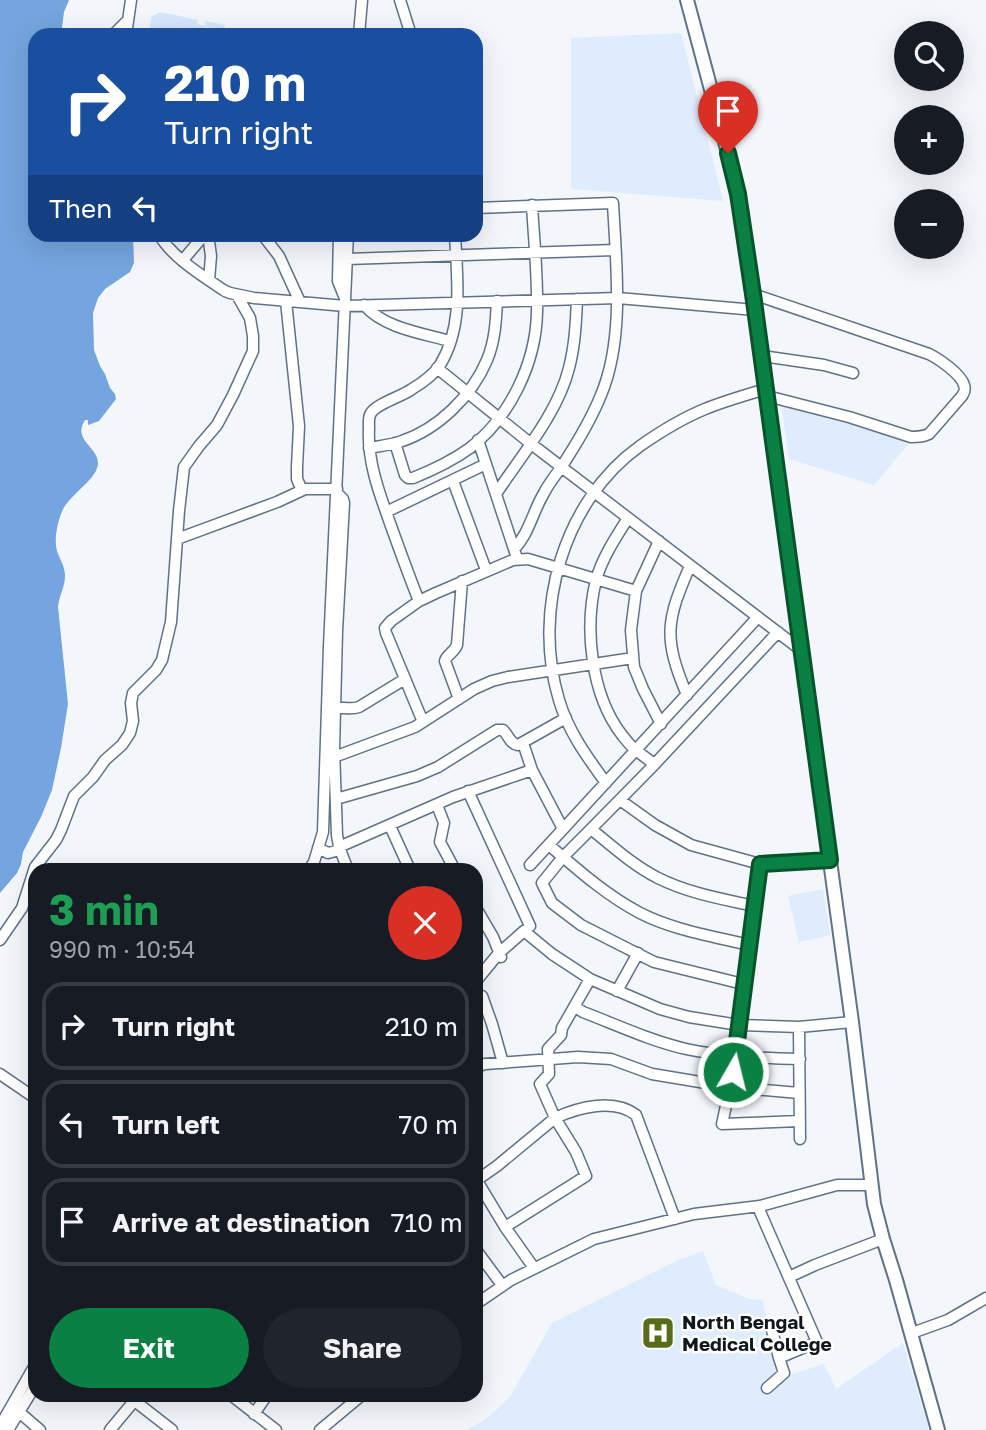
<!DOCTYPE html>
<html lang="en">
<head>
<meta charset="utf-8">
<style>
	:root { --surface:#171b24; --page:#20242c; --text:#f1f3f6; --muted:#9ea1a6; --line:#363941; --accent:#0b8043 }
	body { margin:0; font-family:"Golos Text",sans-serif; background:var(--page); color:var(--text); height:100vh; display:flex; flex-direction:column; font-size:26px; white-space:nowrap }
	* { box-sizing:border-box; margin:0 }
	p { font-size:23px; color:var(--muted) }
	.icon { flex:none; width:38px; height:38px; fill:none; stroke:currentColor; stroke-width:2; stroke-linecap:round; stroke-linejoin:round }
	.map { position:relative; flex:1; overflow:hidden }
	.panel { position:absolute; left:28px; top:863px; width:455px; height:539px; display:flex; flex-direction:column; background:var(--surface); border-radius:21px; box-shadow:0 7px 28px #0002 }
	.panel>* { flex:none }
	.top-card { position:absolute; left:28px; top:28px; width:455px; height:214px; border-radius:21px; box-shadow:0 7px 28px #0002; background:#1a4fa0; color:#fff; overflow:hidden }
	.buttons { position:absolute; left:894px; top:21px; display:grid; gap:14px }
	.buttons a { display:grid; place-items:center; width:70px; height:70px; border-radius:50%; background:var(--surface); box-shadow:0 7px 28px #0002; font-size:35px }
	.pin { position:absolute; display:grid; place-items:center; width:60px; height:60px; color:#fff; margin:-72px -30px; border-radius:50% 50% 50% 0; rotate:-45deg; box-shadow:0 0 7px #0007 }
	.pin .icon { rotate:45deg }
	.me { position:absolute; width:77px; margin:-38px; rotate:8deg; stroke-linejoin:round; filter:drop-shadow(0 0 5px #0008) }
	.turn { display:flex; align-items:center; gap:24px; height:147px; padding:0 21px; font-size:32px }
	.turn .icon { width:91px; height:91px; stroke-width:2.5 }
	.turn b { display:block; font-size:49px; line-height:60px }
	.then { display:flex; align-items:center; height:66px; padding:0 21px; background:#0003; gap:14px; font-size:26px }
	.round { display:grid; place-items:center; flex:none; width:74px; height:74px; border-radius:37px; background:var(--page) }
	.head { display:flex; align-items:center; justify-content:space-between; height:119px; padding:0 21px }
	h1 { font-size:42px; font-weight:700; line-height:52px; color:#1e9e55 }
	.cta { display:flex; gap:14px; margin-top:auto; padding:14px 21px }
	.cta a { flex:1; height:80px; border-radius:42px; background:var(--accent); color:#fff; font-size:28px; font-weight:700; line-height:80px; text-align:center }
	.cta a+a { background:var(--page); color:var(--text) }
	ul { padding:0; list-style:none }
	li { display:flex; align-items:center; gap:21px; height:88px; margin:0 14px 10px; padding:0 7px; border:4px solid var(--line); border-radius:21px }
	li div { flex:1 }
	li b { display:block; font-size:26px }
	li em { font-style:normal }
	.map>svg:first-child { display:block }
</style>
</head>
<body>
<div class="map">
<svg width="986" height="1430" viewBox="0 0 986 1430">
	<rect width="100%" height="100%" fill="#f3f6fb"/>
	<path fill="#deecfe" d="M681,33l42,168 -152,-12v-151z
		M781,404l61,15 69,22 -37,44 -85,-26z
		M823,889l7,46 -31,7 -11,-46z
		M703,1251l13,34 33,14 13,1 21,77 41,-13 12,25 67,-46 26,87h-462l19,-11 24,-22 42,-74 124,-62z"/>
	<path fill="#d5e7fd" d="M161,12l37,8 -1,4 8,2 1,-5 19,4 -1,5 -9,1v-2l-9,-2 -3,2 -1,6h-54l4,-19z"/>
	<path fill="#74a5de" d="M0,0h69l-5,12 -3,23h-26v199l98,1 1,28 -4,9 -25,17 -7,9 -5,15 1,37 6,16 5,8 5,14 5,6 1,5 -17,22 -11,4v-5h-3c-13,20 13,27 13,43 0,17 -31,32 -37,51 -4,11 -7,26 -4,37 3,9 8,15 8,25 0,11 -6,20 -7,31l10,97 -7,44 -9,42 -11,27 -18,35 -2,12 -4,9 -17,20z"/>
	<g fill="none" stroke-linecap="round" stroke-linejoin="round">
		<defs>
			<path id="minor" d="M400,0l11,35
				M113,35l13,-13
				M126,35l5,-35
				M359,35l3,-35
				M476,208l137,-5c3,60 12,135 -12,192 -10,25 -24,48 -39,71 -6,9 -13,17 -18,27 -11,18 -15,41 -30,56
				M159,234c12,23 44,42 66,57l5,2 24,5 91,8 273,-8 137,12
				M208,234l3,22 -2,24
				M262,234l17,22 21,46
				M339,234l-1,47 6,15
				M164,242l8,-8
				M347,259l268,-9
				M183,260l22,-26
				M753,294l176,60c10,5 32,20 35,31 2,6 0,7 -2,11l-33,38c-7,3 -11,3 -18,3l-62,-20 -82,-21
				M286,301l13,125 -2,41v12l4,9 4,1h32
				M364,305c20,23 57,28 86,36
				M762,356l62,9 29,8
				M437,368l93,75 271,207
				M478,440l38,115
				M395,443l10,32 3,3h5c20,-8 39,-17 57,-30 40,-31 66,-85 67,-136 1,-35 -3,-71 -5,-107
				M369,448c11,-2 22,-3 33,-7 36,-12 70,-45 85,-81 8,-19 9,-39 10,-59
				M453,481l33,89
				M337,493l6,6 1,4 -7,128 -3,118 3,86 2,12 9,23
				M496,494c25,-38 62,-81 73,-126 6,-23 7,-46 8,-69
				M386,512l100,-48
				M628,518c-12,19 -26,40 -32,62 -12,49 -5,115 26,155 4,5 10,13 15,16 6,5 11,8 17,13
				M177,539l100,-37 28,-13
				M659,541l-23,50 -5,39 3,37 9,22 18,35
				M419,601c-10,-25 -19,-50 -28,-75 -11,-31 -24,-64 -22,-98 0,-5 -1,-11 2,-15 5,-9 32,-17 41,-24 10,-6 22,-15 28,-24 24,-39 17,-87 15,-131
				M687,695c-24,-57 -21,-74 3,-129
				M459,699l-14,-38c2,-7 9,-8 12,-16l5,-64
				M335,708c8,-1 16,2 24,-1l46,-28
				M423,722l-37,-89 -1,-5 6,-7 28,-20 17,-8 77,-33 15,-1 108,32
				M523,743l9,27 31,59
				M334,757l81,-30 59,-38 18,-8 16,-4 125,-19
				M606,783c-19,-26 -38,-52 -47,-83 -27,-89 4,-199 81,-254 20,-14 43,-28 65,-37 20,-8 41,-14 61,-20
				M468,791l62,135
				M336,799l81,-23 21,-9 59,-37h6c6,6 7,14 15,15l48,-27
				M620,800l35,25 36,20 69,19 70,-4
				M437,805l7,18 -4,19 15,28
				M390,826l20,44
				M591,829l-28,28 -21,26 10,20 29,22 73,37 89,22
				M549,845c29,25 57,50 91,68 33,17 72,23 109,32
				M339,847l114,-50 79,-27
				M318,848l10,5 12,-3
				M530,865l228,-248
				M309,870l5,-8 9,-30 6,-185 19,-413
				M754,906c-32,-7 -66,-13 -96,-28 -25,-13 -45,-31 -67,-49l61,-62 126,-135
				M476,908l17,29 8,20
				M0,940l22,-32 13,-41 21,-27 5,-10 13,-34 19,-19 12,-17 17,-15 8,-12 3,-12 -2,-18 2,-10 23,-23 6,-10 9,-38 8,-111 5,-44 15,-21 18,-21 16,-30 20,-44v-15l-3,-18 -13,-23
				M590,979l-28,49 -1,7 -13,14 1,25 -9,10 15,34c24,-11 59,-20 81,-3l39,104
				M476,981l23,-28 25,-22 28,23 38,25 70,30 29,8 50,8 60,2 53,-5
				M617,991l21,-38
				M482,996l10,28 11,39
				M575,1007l8,5c34,13 68,29 103,37 37,8 76,9 114,10
				M799,1027l1,112
				M476,1067l9,-3 93,-7 33,2 41,15 78,13 5,-31 8,-72 17,-120
				M0,1074l35,24
				M799,1093l-69,-6 -8,37 78,-3
				M476,1179l29,48 29,41
				M477,1180l20,-14 58,-48 21,34 10,24 -81,51
				M758,1207l59,135 -38,16 5,15 -17,15
				M476,1250l26,35
				M789,1277l26,-12 68,-26
				M476,1304l35,-24 83,-41 100,-25 66,-8 77,-21h35
				M771,1326l8,32
				M912,1333l36,-13 38,-22
				M127,1395l45,35
				M231,1395l45,35
				M19,1412l21,18
				M254,1414l13,-19
				M0,1426l35,-61
				M8,1430l27,-44
				M110,1430l25,-30
				M320,1430l42,-35"/>
			<path id="major" d="M687,0l41,153 10,41 8,52 106,776 22,182 9,35 13,41 42,150"/>
		</defs>
		<use href="#minor" stroke="#617286" stroke-width="13"/>
		<use href="#major" stroke="#617286" stroke-width="16"/>
		<use href="#minor" stroke="#fff" stroke-width="10"/>
		<use href="#major" stroke="#fff" stroke-width="12"/>
	</g>
	<g fill="none" stroke-linecap="round" stroke-linejoin="round">
		<defs>
			<path id="route" d="M728,153l10,41 15,100 77,566 -70,4 -27,208"/>
		</defs>
		<use href="#route" stroke="#07532c" stroke-width="18"/>
		<use href="#route" stroke="#0b8043" stroke-width="12"/>
	</g>
	<defs>
		<symbol id="hospital-square" viewBox="-11 -11 22 22"><rect x="-9" y="-9" width="18" height="18" rx="4" fill="#596c19" stroke="#fff"/><path d="M-5-5h3v3.5h4V-5h3V5h-3V1.5h-4V5h-3Z" fill="#fff"/></symbol>
	</defs>
	<g fill-rule="evenodd">
		<use href="#hospital-square" x="639" y="1314" width="38" height="38"/>
	</g>
	<g text-anchor="middle" stroke-width="5" stroke-linejoin="round" paint-order="stroke">
		<g font-size="19" font-weight="bold" fill="#10171f" stroke="#fff" text-anchor="start">
			<text x="682" y="1329">North Bengal<tspan x="682" dy="22">Medical College</tspan></text>
		</g>
	</g>
</svg>
<div class="buttons">
<a><svg class="icon" aria-label="search" viewBox="0 0 24 24"><circle cx="10" cy="10" r="6"/><path d="M15 15l6 6"/></svg></a>
<a>+</a>
<a>−</a>
</div>
<div class="pin" style="left:728px;top:153px;background:#d93025"><svg class="icon" aria-label="arrive" viewBox="0 0 24 24"><path d="M6 21V4h12l-3 4 3 4H6"/></svg></div>
<svg class="me" style="left:733px;top:1072px" viewBox="-20 -20 40 40"><circle r="17" fill="#0b8043" stroke="#fff" stroke-width="3"/><path d="M0-11L8 9 0 5-8 9z" fill="#fff"/></svg>
<div class="top-card">
<div class="turn"><svg class="icon" aria-label="right" viewBox="0 0 24 24"><path d="M7 20v-9h11M14 6l5 5-5 5"/></svg><div><b>210 m</b>Turn right</div></div>
<div class="then">Then<svg class="icon" aria-label="left" viewBox="0 0 24 24"><path d="M17 20v-9H6M10 6l-5 5 5 5"/></svg></div>
</div>
<section class="panel">
<div class="head"><div><h1>3 min</h1><p>990 m · 10:54</p></div><a class="round" style="background:#d93025;color:#fff"><svg class="icon" aria-label="close" viewBox="0 0 24 24"><path d="M6 6l12 12M18 6L6 18"/></svg></a></div>
<ul>
<li><svg class="icon" aria-label="right" viewBox="0 0 24 24"><path d="M7 20v-9h11M14 6l5 5-5 5"/></svg><div><b>Turn right</b></div><em>210 m</em></li>
<li><svg class="icon" aria-label="left" viewBox="0 0 24 24"><path d="M17 20v-9H6M10 6l-5 5 5 5"/></svg><div><b>Turn left</b></div><em>70 m</em></li>
<li><svg class="icon" aria-label="arrive" viewBox="0 0 24 24"><path d="M6 21V4h12l-3 4 3 4H6"/></svg><div><b>Arrive at destination</b></div><em>710 m</em></li>
</ul>
<div class="cta"><a>Exit</a><a>Share</a></div>
</section>
</div>
</body>
</html>
